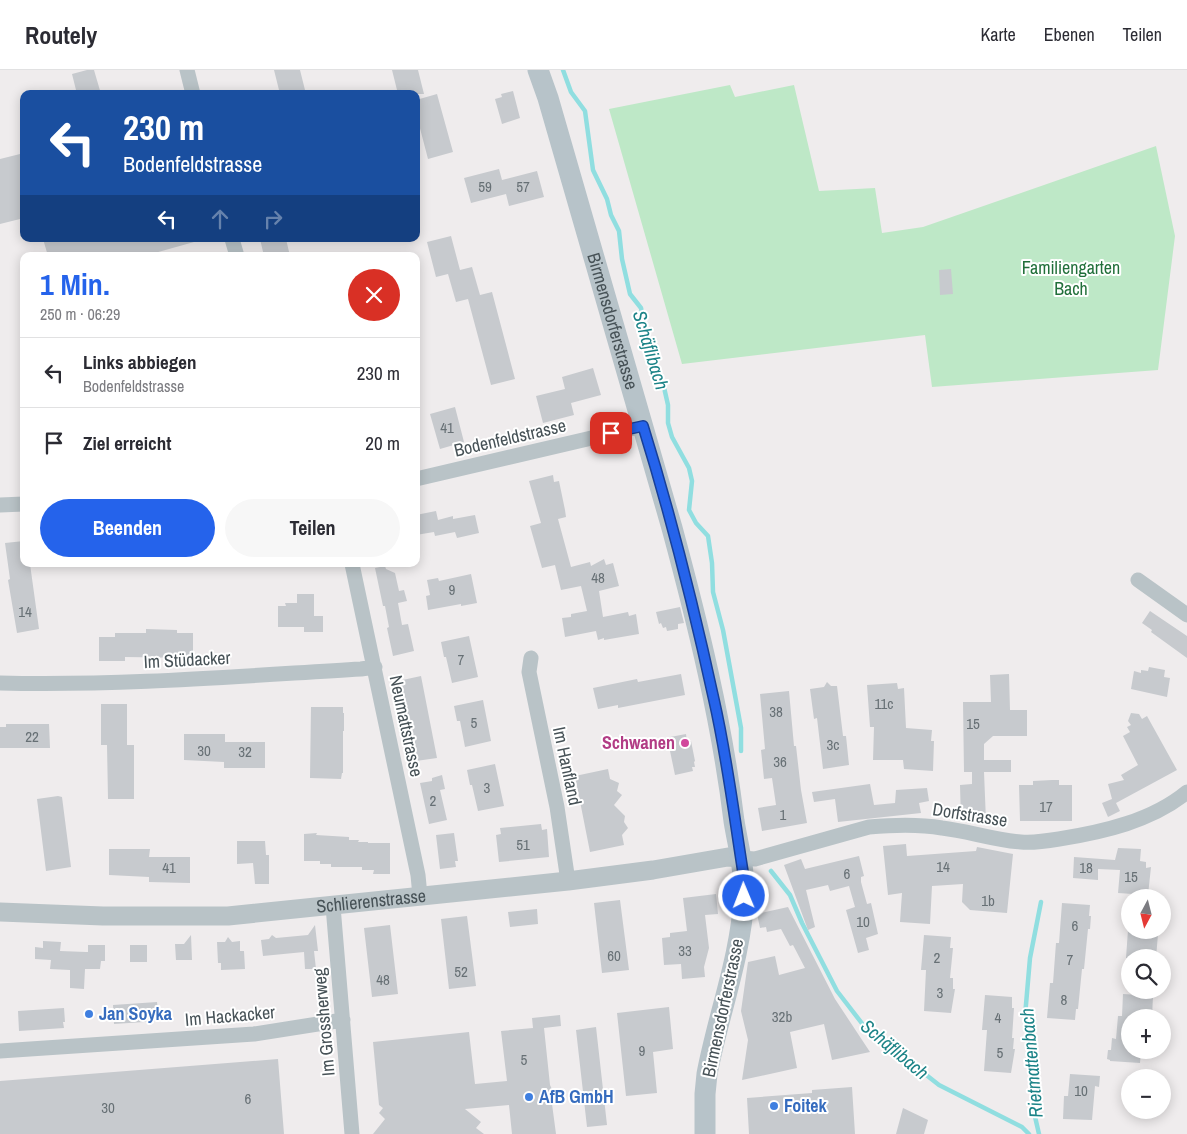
<!DOCTYPE html>
<html lang="de">
<head>
<meta charset="utf-8">
<style>
	:root { --surface:#fff; --page:#f7f7f7; --text:#2b2b33; --muted:#7c7c81; --line:#e1e1e2; --accent:#2563eb }
	body { margin:0; font-family:"Archivo Narrow",sans-serif; background:var(--page); color:var(--text); height:100vh; display:flex; flex-direction:column; font-size:19px; white-space:nowrap }
	* { box-sizing:border-box; margin:0 }
	p { font-size:16px; color:var(--muted) }
	.icon { flex:none; width:28px; height:28px; fill:none; stroke:currentColor; stroke-width:2; stroke-linecap:round; stroke-linejoin:round }
	.map { position:relative; flex:1; overflow:hidden }
	.panel { position:absolute; left:20px; top:182px; width:400px; height:315px; display:flex; flex-direction:column; background:var(--surface); border-radius:10px; box-shadow:0 2px 12px #0003 }
	.panel>* { flex:none }
	.top-card { position:absolute; left:20px; top:20px; width:400px; height:152px; border-radius:10px; box-shadow:0 2px 12px #0003; background:#1a4fa0; color:#fff; overflow:hidden }
	.needle { width:32px; rotate:187deg }
	.buttons { position:absolute; left:1121px; top:819px; display:grid; gap:10px }
	.buttons a { display:grid; place-items:center; width:50px; height:50px; border-radius:50%; background:var(--surface); box-shadow:0 2px 12px #0003; font-size:25px }
	.pin { position:absolute; display:grid; place-items:center; width:42px; height:42px; color:#fff; margin:-21px; border-radius:10px; box-shadow:0 2px 8px #0006 }
	.me { position:absolute; width:55px; margin:-28px; rotate:359deg; stroke-linejoin:round; filter:drop-shadow(0 0 4px #0008) }
	.turn { display:flex; align-items:center; gap:18px; height:105px; padding:0 20px; font-size:22px }
	.turn .icon { width:65px; height:65px; stroke-width:2.5 }
	.turn b { display:block; font-size:35px; line-height:42px }
	.lanes { display:flex; align-items:center; height:48px; padding:0 20px; background:#0003; justify-content:center; gap:25px; direction:ltr }
	.lanes .off { opacity:.35 }
	.round { display:grid; place-items:center; flex:none; width:52px; height:52px; border-radius:26px; background:var(--page) }
	.headline { display:flex; align-items:center; justify-content:space-between; height:85px; padding:0 20px }
	h1 { font-size:30px; font-weight:800; line-height:38px; color:var(--accent) }
	.action { display:flex; gap:10px; margin-top:auto; padding:10px 20px }
	.action a { flex:1; height:58px; border-radius:30px; background:var(--accent); color:#fff; font-size:20px; font-weight:800; line-height:58px; text-align:center }
	.action a+a { background:var(--page); color:var(--text) }
	ul { padding:0; list-style:none }
	li { display:flex; align-items:center; gap:15px; height:70px; padding:0 20px; border-top:1px solid var(--line) }
	li div { flex:1 }
	li b { display:block; font-size:19px }
	li em { font-style:normal }
	header { display:flex; align-items:center; gap:30px; box-sizing:border-box; height:70px; padding:0 25px; background:var(--surface); border-bottom:1px solid var(--line) }
	header strong { font-size:24px }
	nav { display:flex; gap:28px; margin-inline-start:auto; font-size:18px }
	.map>svg:first-child { display:block }
</style>
</head>
<body>
<header>
<strong>Routely</strong>
<nav><a>Karte</a><a>Ebenen</a><a>Teilen</a></nav>
</header>
<div class="map">
<svg width="1187" height="1064" viewBox="0 0 1187 1064">
	<rect width="100%" height="100%" fill="#efeced"/>
	<path fill="#bee8c7" d="M730,15l5,12 59,-12 25,106 56,-3 7,45 41,-6 233,-81 19,90 -17,134 -226,17 -7,-52 -243,29 -73,-255z"/>
	<g fill="none" stroke-linecap="round" stroke-linejoin="round">
		<path stroke="#90dee0" stroke-width="4.5" d="M563,0l8,22 14,19 8,59 14,29 4,16 8,16 3,28 8,35 11,14 3,13 -1,14 11,38 9,10 5,22v18l4,14 17,31 3,13 -3,29 7,13 12,13 4,27 1,29 10,38 18,98v23
			M771,801l19,24 12,28 35,68 27,35 75,59 83,42 7,7
			M1039,1064l-6,-26 5,-15 -2,-25 -11,-52 5,-58 11,-56"/>
	</g>
	<path fill="#c7cace" d="M87,0h7l7,24h-24l-5,-20z
		M274,0h26l6,24h-26z
		M392,0h26l6,24h-26z
		M513,21l7,27 -18,6 -7,-25 7,-2 -1,-3z
		M437,24l16,58 -25,7 -12,-46v-13z
		M24,83v65l-24,6v-65z
		M499,99l3,11 35,-9 7,26 -35,9 -3,-12 -35,9 -7,-25z
		M451,166l9,34 12,-3 8,28 12,-3 23,87 -24,6 -23,-86 -12,3 -8,-28 -12,3 -9,-35z
		M43,169h151v3l-50,14h-96z
		M260,169h26l4,17h-26z
		M951,199l2,25 -13,1 -1,-25z
		M593,298l8,27 -30,8 3,12 -31,8 -7,-27 29,-7 -3,-12z
		M455,337l9,35 -24,7 -10,-35z
		M553,405l1,7 5,-1 6,29 1,7 -8,2 13,48 19,-5 1,4 13,-7 2,6 7,-2 6,23 -20,5 4,26 25,-5 1,4 7,-2 3,20 -35,6v-2l-6,2 -2,-9 -31,6 -3,-19 9,-1v-3l16,-3 -6,-25 -20,4 -6,-25 -13,3 -12,-42 11,-3 -12,-42z
		M436,441l2,9 15,-4v3l22,-4 4,18 -22,5 -2,-6 -20,4 -1,-4 -18,3v-20z
		M24,471v23h6l9,65 -22,4 -9,-53 2,-1 -5,-36z
		M385,496l1,3 9,4 4,18 5,-1 3,11 -9,2 4,22 6,-1 6,27 -21,5 -6,-28 2,-1 -4,-21h-2l-8,-38z
		M471,504l6,29 -16,3v-2l-33,6 -2,-14 4,-1 -3,-15 11,-2 1,3z
		M297,524h17v22h9v16h-19v-5h-26v-21h8l-1,-3h12z
		M680,537l4,16 -6,1v5l-11,2 -1,-4 -3,1 -2,-5 -2,1 -3,-12z
		M1150,541l37,25v22l-36,-26 1,-2 -10,-7z
		M146,559l31,1v3h16v25l-68,-1v4h-26v-24h16v-4h31z
		M469,566l9,41 -26,6 -6,-26h-2l-3,-15z
		M1149,597l16,3 -1,7 6,1 -3,19 -36,-8 3,-18 7,2v-3l7,1z
		M681,604l4,21 -67,13v-3l-20,4 -5,-21 44,-9 1,3z
		M1009,604l1,36h17v26h-34l-9,8v16h27v12h-27l2,49h-25l-1,-36 12,-1v-12h-8l-1,-70h28l-1,-27z
		M421,606l16,82 -21,3 -4,-18 3,-1 -5,-24 -4,1 -8,-38z
		M827,612l4,4h6l6,50h3l3,29 -26,4 -6,-51 -3,1 -4,-30 14,-2z
		M897,613l1,6 6,-1 2,40 26,2 -1,11h3l-1,30 -29,-2 -1,-9h-30l1,-33h-4l-3,-42z
		M789,621l5,55h2l5,44 6,33 -45,8 -4,-23 18,-3 -4,-27 -8,1 -3,-29 4,-1 -5,-55z
		M483,630l8,41 -26,6 -5,-26h-3l-3,-15z
		M101,634h26v41h7v54h-26l-1,-54h-6z
		M311,637h32v6h1v18h-1v42h-1l-1,6 -31,-1z
		M1131,643l8,1 3,5 5,-3 30,54 -61,33 4,8 -12,6 -6,-14 10,-4 -4,-15 16,-4 -3,-5 17,-10 -15,-29 7,-4 -3,-5 4,-2 -3,-4z
		M6,654h43l1,24h-50v-21h6z
		M184,664h41v8h40v26h-41v-6l-40,-2z
		M686,664l1,8 4,-1 4,20 -1,1 1,5h-3l1,4 -18,4 -5,-24h-2l-3,-13z
		M495,694l9,42 -26,5 -6,-26h-2l-3,-15z
		M608,699l2,10 9,4 -2,8 5,4 -8,10 11,11 -1,6 4,6 -6,7 2,10 -34,7 -15,-76z
		M442,705l3,14 -5,1 7,30 -18,4 -9,-41 12,-2v-3z
		M1052,710h7v5h13v36h-52l-1,-36h14v-4z
		M870,714l4,21 21,-2 1,-13 31,-2 2,13 -10,2 2,10 -83,9 -3,-23 -21,3 -2,-10z
		M58,726l4,1 9,70 -25,4 -9,-72z
		M541,754l1,6 5,-1 2,28 -50,5 -3,-27 5,-1 -1,-6z
		M317,763l-1,2 33,2v3h10l-1,2h10v1h22v31h-17l1,-4h-12v-3h-31v-3h-11v-3h-16v-27z
		M454,763l4,28h-3l1,6 -16,2 -4,-34z
		M237,771h28l1,14h3v29h-14l-2,-21 -16,1z
		M906,774l1,12 69,-5 1,-4 36,7 -6,59 -37,-3 -8,-8 1,-18 -31,2 -2,38 -30,-2 2,-29 -14,2 -5,-49z
		M1118,778l23,1 -1,12 6,1v6l5,-1 -3,28 -30,-2 2,-23 -22,-1v11l-25,-2 1,-21 41,3z
		M109,779h41l-1,8h41v26l-41,-1v-5l-40,-2z
		M859,786l5,20 -3,1v5l6,22 4,-1 7,31 -12,4 3,12 -11,3 -12,-43 9,-3 -6,-21 -19,5 -2,-6 -22,5 9,37 -7,3 -24,-65 17,-6 4,10z
		M716,824l2,20 -13,1 4,33 -5,19 1,10 -23,2 -1,-15 -17,1 -2,-27 8,-1v-4l17,-2 -4,-33z
		M620,830l9,70 -27,3 -8,-70z
		M1062,833l28,2 -1,11h2l-1,13h-2l-4,40h-2l-4,40h-2l-1,11 -28,-2 3,-35h3l3,-40h3z
		M788,837l47,92 35,53 -38,8 -8,-36 -34,8 7,36 -55,12 6,-40 -7,-29 7,-49 27,-6 4,19 26,-7 -12,-23 -3,1 -9,-17 -14,3 -1,-5 -6,1 -3,-14z
		M537,839l1,15 -28,3 -2,-15z
		M467,846l9,70 -27,3 -8,-70z
		M315,855l3,26h-4l2,18h-11l-1,-17 -41,4 -2,-16 8,-1 3,-4 4,3 32,-3z
		M390,855l8,69 -26,3 -8,-69z
		M1128,860h26v3l4,1 -2,24h-30z
		M191,865l1,25h-16l-1,-16h9z
		M924,865l27,2 -1,11h3l-3,30h3v11h2l-4,24 -27,-2 2,-41h-5z
		M228,867l4,5 8,-1v10h4l1,18 -24,1v-7h-3l-1,-21h8z
		M43,871l18,1 -1,9 26,1h2v-7h17v16h-4l-1,8h-15l-1,20 -14,-1v-18l-20,-1 1,-9 -16,-1v-12l8,1z
		M130,875h17v17h-17z
		M1123,924l30,2 -1,22h-22v32l11,2 -1,11 -30,-2v-1l-3,-1 1,-9h3l1,-12 4,1 2,-23h4z
		M985,925l27,2v11h2l-2,30h2l-1,11h2l-4,24 -27,-2 3,-41h-5z
		M157,932l2,19 -45,3 -1,-19z
		M669,937l4,42 -20,3 4,41 -31,3 -9,-83z
		M64,938l1,14h-2l1,6 -45,3 -1,-20z
		M560,945l1,11 -17,2 6,57 4,9 -2,10 4,30h-44l-3,-29 -44,4 16,13 -5,6 8,6h-111l12,-15 -6,-6 4,-5 -4,-3 -6,-63 96,-10 6,52 32,-3 -6,-50 32,-3 -1,-10z
		M596,957l11,98 -20,2 -11,-97z
		M278,989l6,75h-284v-53z
		M1070,1004l30,2 -1,11 -4,-1 -3,34 -29,-1 1,-23h4z
		M852,1017l3,47h-106l-2,-36 65,-5v-3z
		M903,1038l25,12 -4,14h-28z"/>
	<g fill="none" stroke-linecap="round" stroke-linejoin="round">
		<path stroke="#b9c3c7" stroke-width="15" d="M187,0l6,24
			M232,169l5,17
			M416,409l227,-53
			M0,435l24,-1
			M352,494l66,311 2,21
			M1138,510l49,35
			M531,588l-2,14 28,135 11,74
			M0,613c120,3 241,-7 361,-14l14,-2
			M741,788l14,1 114,-32c24,-2 49,-3 73,1 26,3 52,12 79,14 12,1 26,-1 38,-3 44,-7 93,-18 128,-47
			M333,836l19,228
			M0,981l254,-17 89,-14"/>
		<path stroke="#b9c3c7" stroke-width="19" id="s1" d="M0,842l103,4h125l340,-35 85,-11 75,-13 13,1"/>
		<path stroke="#b7c3c9" stroke-width="21" id="s2" d="M538,0l10,28 124,430c26,96 50,194 62,293 4,25 11,49 10,75 -3,61 -26,119 -37,178l-2,20v40"/>
	</g>
	<g fill="none" stroke-linecap="round" stroke-linejoin="round">
		<defs>
			<path id="route" d="M611,363l32,-7c28,90 51,182 71,274 13,57 20,115 29,172l1,24"/>
		</defs>
		<use href="#route" stroke="#184099" stroke-width="12"/>
		<use href="#route" stroke="#2563eb" stroke-width="9"/>
	</g>
	<circle fill="#d1479c" stroke="#fff" stroke-width="2" cx="685" cy="673" r="5"/>
	<g fill="#3f7fe0" stroke="#fff" stroke-width="2">
		<circle cx="89" cy="944" r="5"/>
		<circle cx="529" cy="1027" r="5"/>
		<circle cx="774" cy="1036" r="5"/>
	</g>
	<g text-anchor="middle" stroke-width="4" stroke-linejoin="round" paint-order="stroke">
		<g font-size="15" fill="#677075">
			<text x="485" y="122">59</text>
			<text x="523" y="122">57</text>
			<text x="447" y="363">41</text>
			<text x="598" y="513">48</text>
			<text x="452" y="525">9</text>
			<text x="25" y="547">14</text>
			<text x="461" y="595">7</text>
			<text x="884" y="639">11c</text>
			<text x="776" y="647">38</text>
			<text x="474" y="658">5</text>
			<text x="973" y="659">15</text>
			<text x="32" y="672">22</text>
			<text x="833" y="680">3c</text>
			<text x="204" y="686">30</text>
			<text x="245" y="687">32</text>
			<text x="780" y="697">36</text>
			<text x="487" y="723">3</text>
			<text x="433" y="736">2</text>
			<text x="1046" y="742">17</text>
			<text x="783" y="750">1</text>
			<text x="523" y="780">51</text>
			<text x="943" y="802">14</text>
			<text x="169" y="803">41</text>
			<text x="1086" y="803">18</text>
			<text x="847" y="809">6</text>
			<text x="1131" y="812">15</text>
			<text x="988" y="836">1b</text>
			<text x="863" y="857">10</text>
			<text x="1075" y="861">6</text>
			<text x="685" y="886">33</text>
			<text x="614" y="891">60</text>
			<text x="937" y="893">2</text>
			<text x="1070" y="895">7</text>
			<text x="461" y="907">52</text>
			<text x="383" y="915">48</text>
			<text x="940" y="928">3</text>
			<text x="1064" y="935">8</text>
			<text x="782" y="952">32b</text>
			<text x="998" y="953">4</text>
			<text x="642" y="986">9</text>
			<text x="1000" y="988">5</text>
			<text x="524" y="995">5</text>
			<text x="1081" y="1026">10</text>
			<text x="248" y="1034">6</text>
			<text x="108" y="1043">30</text>
		</g>
		<g font-size="18" fill="#216f3a" stroke="#fff">
			<text x="1071" y="204">Familiengarten<tspan x="1071" dy="21">Bach</tspan></text>
		</g>
		<g font-size="18" fill="#475257" stroke="#fff">
			<text dy="6" stroke="none"><textPath href="#s2" startOffset="262">Birmensdorferstrasse</textPath></text>
			<text transform="translate(510 368) rotate(-13)" y="6">Bodenfeldstrasse</text>
			<text transform="translate(187 590) rotate(-3)" y="6">Im Stüdacker</text>
			<text transform="translate(406 656) rotate(78)" y="6">Neumattstrasse</text>
			<text transform="translate(567 696) rotate(78)" y="6">Im Hanfland</text>
			<text transform="translate(970 745) rotate(9)" y="6">Dorfstrasse</text>
			<text dy="6" stroke="none"><textPath href="#s1" startOffset="372">Schlierenstrasse</textPath></text>
			<text transform="translate(723 938) rotate(-78)" y="6">Birmensdorferstrasse</text>
			<text transform="translate(230 946) rotate(-5)" y="6">Im Hackacker</text>
			<text transform="translate(324 952) rotate(-95)" y="6">Im Grossherweg</text>
		</g>
		<g font-size="18" font-weight="bold" fill="#b23c85" stroke="#fff" text-anchor="end">
			<text x="675" y="679">Schwanen</text>
		</g>
		<g font-size="18" font-weight="bold" fill="#366cbe" stroke="#fff" text-anchor="start">
			<text x="99" y="950">Jan Soyka</text>
			<text x="539" y="1033">AfB GmbH</text>
			<text x="784" y="1042">Foitek</text>
		</g>
		<g font-size="19" font-style="italic" fill="#1b8387" stroke="#fff">
			<text transform="translate(651 280) rotate(73)" y="7">Schäflibach</text>
			<text transform="translate(895 979) rotate(40)" y="7">Schäflibach</text>
			<text transform="translate(1031 993) rotate(-95)" y="7">Rietmattenbach</text>
		</g>
	</g>
</svg>
<div class="buttons">
<a><svg class="needle" viewBox="-14 -14 28 28"><path d="M0-13l5 13h-10z" fill="#e53935"/><path d="M0 13l5-13h-10z" fill="#7c7c81"/></svg></a>
<a><svg class="icon" aria-label="search" viewBox="0 0 24 24"><circle cx="10" cy="10" r="6"/><path d="M15 15l6 6"/></svg></a>
<a>+</a>
<a>−</a>
</div>
<div class="pin" style="left:611px;top:363px;background:#d93025"><svg class="icon" aria-label="arrive" viewBox="0 0 24 24"><path d="M6 21V4h12l-3 4 3 4H6"/></svg></div>
<svg class="me" style="left:744px;top:826px" viewBox="-20 -20 40 40"><circle r="17" fill="#2563eb" stroke="#fff" stroke-width="3"/><path d="M0-11L8 9 0 5-8 9z" fill="#fff"/></svg>
<div class="top-card">
<div class="turn"><svg class="icon" aria-label="left" viewBox="0 0 24 24"><path d="M17 20v-9H6M10 6l-5 5 5 5"/></svg><div><b>230 m</b>Bodenfeldstrasse</div></div>
<div class="lanes"><svg class="icon" aria-label="left" viewBox="0 0 24 24"><path d="M17 20v-9H6M10 6l-5 5 5 5"/></svg><svg class="icon off" aria-label="ahead" viewBox="0 0 24 24"><path d="M12 20V5M6 11l6-6 6 6"/></svg><svg class="icon off" aria-label="right" viewBox="0 0 24 24"><path d="M7 20v-9h11M14 6l5 5-5 5"/></svg></div>
</div>
<section class="panel">
<div class="headline"><div><h1>1 Min.</h1><p>250 m · 06:29</p></div><a class="round" style="background:#d93025;color:#fff"><svg class="icon" aria-label="close" viewBox="0 0 24 24"><path d="M6 6l12 12M18 6L6 18"/></svg></a></div>
<ul>
<li><svg class="icon" aria-label="left" viewBox="0 0 24 24"><path d="M17 20v-9H6M10 6l-5 5 5 5"/></svg><div><b>Links abbiegen</b><p>Bodenfeldstrasse</p></div><em>230 m</em></li>
<li><svg class="icon" aria-label="arrive" viewBox="0 0 24 24"><path d="M6 21V4h12l-3 4 3 4H6"/></svg><div><b>Ziel erreicht</b></div><em>20 m</em></li>
</ul>
<div class="action"><a>Beenden</a><a>Teilen</a></div>
</section>
</div>
</body>
</html>
